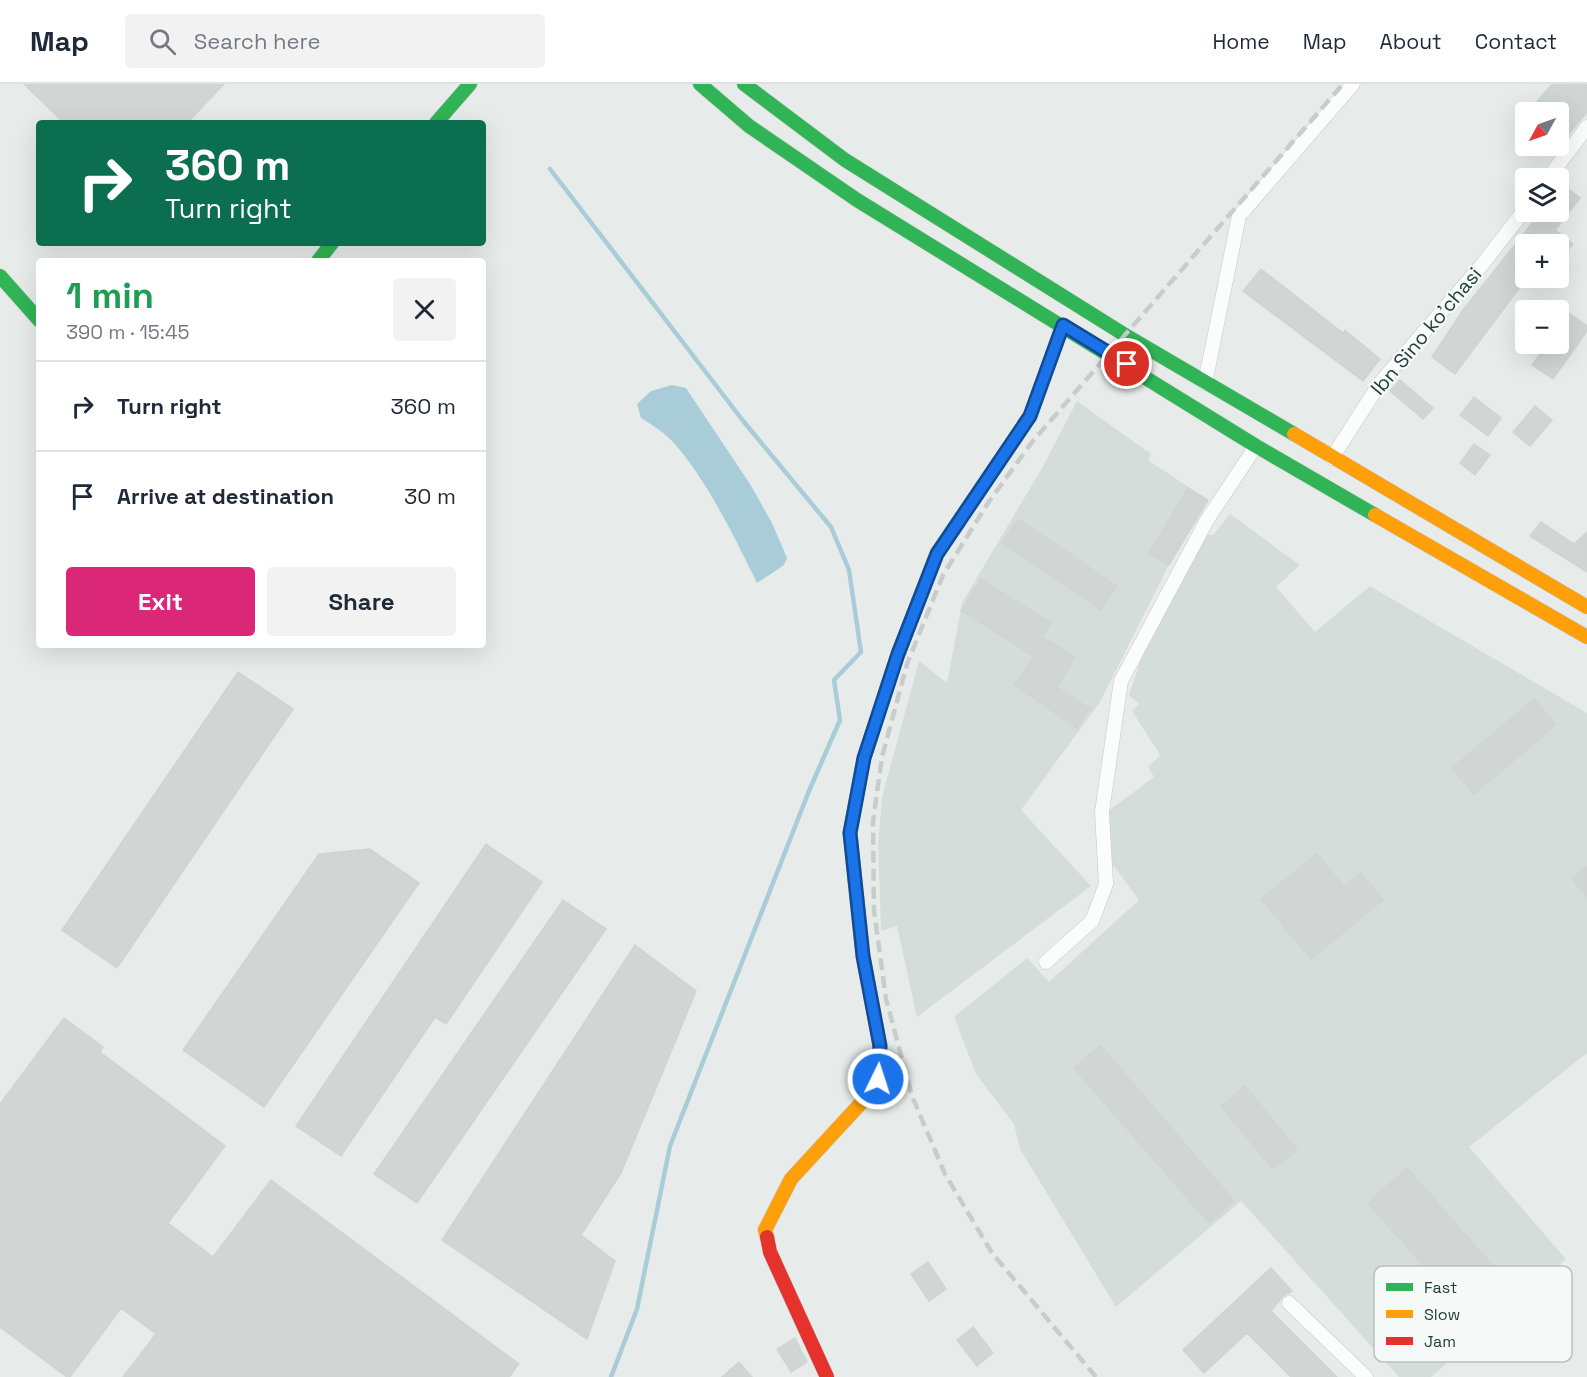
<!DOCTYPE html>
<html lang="en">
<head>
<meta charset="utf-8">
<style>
	:root { --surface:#fff; --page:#f2f2f3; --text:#1f2937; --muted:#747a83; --line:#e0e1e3; --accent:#db2777 }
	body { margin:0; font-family:"Space Grotesk",sans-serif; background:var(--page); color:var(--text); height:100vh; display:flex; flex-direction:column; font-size:22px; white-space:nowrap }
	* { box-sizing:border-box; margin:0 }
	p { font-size:20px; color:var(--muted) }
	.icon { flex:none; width:33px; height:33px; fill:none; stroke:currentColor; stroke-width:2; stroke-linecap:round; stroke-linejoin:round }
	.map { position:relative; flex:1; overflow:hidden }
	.side { position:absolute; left:36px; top:174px; width:450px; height:390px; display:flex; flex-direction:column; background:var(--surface); border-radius:6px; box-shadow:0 6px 24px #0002 }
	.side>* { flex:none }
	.banner { position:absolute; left:36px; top:36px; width:450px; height:126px; border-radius:6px; box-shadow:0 6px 24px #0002; background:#0b6e4f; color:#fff; overflow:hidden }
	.needle { width:39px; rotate:230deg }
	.controls { position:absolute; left:1515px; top:18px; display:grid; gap:12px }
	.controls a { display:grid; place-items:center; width:54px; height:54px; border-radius:6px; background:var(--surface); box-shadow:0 6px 24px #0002; font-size:30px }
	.pin { position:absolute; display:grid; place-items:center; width:51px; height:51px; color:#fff; margin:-26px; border:3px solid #fff; border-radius:50%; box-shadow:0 2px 6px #0007 }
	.me { position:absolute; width:66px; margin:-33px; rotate:4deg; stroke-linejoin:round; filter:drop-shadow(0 0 4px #0008) }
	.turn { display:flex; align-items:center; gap:21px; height:126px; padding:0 30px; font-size:27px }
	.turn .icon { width:78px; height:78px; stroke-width:2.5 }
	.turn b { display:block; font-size:42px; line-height:51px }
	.round { display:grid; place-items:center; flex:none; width:63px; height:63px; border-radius:6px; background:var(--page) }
	.headline { display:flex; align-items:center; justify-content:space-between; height:102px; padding:0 30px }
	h1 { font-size:36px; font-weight:800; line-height:45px; color:#1e9e55 }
	.primary-button { display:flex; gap:12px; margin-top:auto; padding:12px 30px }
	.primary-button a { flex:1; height:69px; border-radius:6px; background:var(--accent); color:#fff; font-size:24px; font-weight:800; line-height:69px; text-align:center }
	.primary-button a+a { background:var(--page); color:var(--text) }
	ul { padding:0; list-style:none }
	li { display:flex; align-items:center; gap:18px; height:90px; padding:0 30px; border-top:2px solid var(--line) }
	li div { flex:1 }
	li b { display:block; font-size:22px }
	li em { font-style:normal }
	header { display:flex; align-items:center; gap:36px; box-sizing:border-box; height:84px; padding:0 30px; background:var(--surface); border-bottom:2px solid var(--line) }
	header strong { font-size:28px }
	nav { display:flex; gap:33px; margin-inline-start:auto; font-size:21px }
	.search { width:420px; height:54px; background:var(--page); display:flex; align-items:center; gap:15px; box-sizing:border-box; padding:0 21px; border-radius:6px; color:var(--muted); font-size:22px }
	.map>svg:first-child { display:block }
</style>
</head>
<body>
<header>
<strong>Map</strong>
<div class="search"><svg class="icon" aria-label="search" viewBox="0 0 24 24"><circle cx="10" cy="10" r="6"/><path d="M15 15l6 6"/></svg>Search here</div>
<nav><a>Home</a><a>Map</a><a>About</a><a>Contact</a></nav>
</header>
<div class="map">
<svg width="1587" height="1293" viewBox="0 0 1587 1293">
	<rect width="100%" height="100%" fill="#e7ecea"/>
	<path fill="#d5ddda" d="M1077,317l74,53 -3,6 60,40 -39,65 -69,137 -79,108 70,76 -174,131 -20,-91 -16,5 -3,-86 4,-48 37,-136 28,22 15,-80 80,-135z
		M1230,430l70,51 -24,22 39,45 55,-46 217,127v340l-118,94 97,112 -135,118h-32l-158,-176 -125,106 -96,-158 -6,-25 -38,-50 -22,-57 73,-59 22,24 90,-82 -29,-39 -2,-50 46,-34 -6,-10 12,-12 -28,-44 7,-7 -10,-9 13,-39 61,-122 10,1z"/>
	<path fill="#a9cdd8" d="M672,301l14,3 64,96 22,39 15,35 -3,7 -27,18c-22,-45 -52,-107 -86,-143 -9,-9 -20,-16 -30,-22l-4,-14 14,-13z"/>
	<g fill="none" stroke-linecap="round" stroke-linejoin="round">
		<path stroke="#a9cdd8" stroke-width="4.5" d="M550,85l194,253 87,105 18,43 12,82 -27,28 6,40 -31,71 -139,355 -33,163 -26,68"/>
	</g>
	<path fill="#d1d5d4" stroke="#cfd5d3" stroke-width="1.5" d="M24,0h200l-37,39h-123z
		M1552,0h35v28l-29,34v-34h-30z
		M1558,97l22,17 -25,32 18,14 -15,18v-26l-6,8h-26v35l-71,95 -23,-17 31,-47 78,-98h17z
		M1261,185l82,64 2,-3 35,29 -17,22 -120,-90z
		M1569,229l18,13v5l-34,48 -21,-14 15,-21h11v-17z
		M1400,296l33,28 -10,11 -33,-28z
		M1474,313l27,21 -13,18 -28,-21z
		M1535,322l17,14 -22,26 -17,-14z
		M1474,360l16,11 -15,20 -15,-12z
		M1188,404l20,12 -39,65 -20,-12z
		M1018,435l99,67 -16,24 -99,-67z
		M1541,438l33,22 13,-12v40l-57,-36z
		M981,495l70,44 -9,14 33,20 -18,30 33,22 -13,19 -63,-43 20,-29 -73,-45z
		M238,588l55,37 -176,259 -55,-38z
		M1534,615l22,26 -82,69 -22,-26z
		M486,760l56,38 -96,142 -11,-7 -94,139 -45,-30z
		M370,765l49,34 -155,224 -81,-57 136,-196z
		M1317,770l27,33 17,-14 22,27 -72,59 -50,-60z
		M1587,782v31l-15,-19z
		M563,816l43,29 -189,274 -43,-29z
		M635,861l61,46 -75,182 -40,62 34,26 -28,78 -145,-99z
		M64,934l39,29 -3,5 125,94 -57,77 45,34 58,-77 248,184 -10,13h-386l33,-43 -35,-26 -51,69h-3l-67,-50v-223z
		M1100,961l134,156 -25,22 -135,-155z
		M1245,1002l52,64 -24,19 -52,-63z
		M1407,1084l97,111 -38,34 -98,-110z
		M928,1178l18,27 -17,12 -18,-27z
		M1271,1184l21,23 -9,5 -12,15 66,66h-46l-44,-44 -43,40 -21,-23z
		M973,1243l20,26 -16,13 -20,-26z
		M795,1254l12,24 -16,10 -14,-23z
		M739,1278l13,15h-30z"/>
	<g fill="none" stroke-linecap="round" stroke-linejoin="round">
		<defs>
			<path id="street" d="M1548,94l39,-51
				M1205,299l34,-167 114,-132
				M1332,374l48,-75 101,-117 45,-58
				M1046,878l46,-41 14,-37 -4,-72 19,-131 86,-161 49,-74
				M1289,1219l77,74"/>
			<path id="fast" d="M700,0l49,42 108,74 399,246 119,69
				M744,0l101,76 280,175 169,99
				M436,39l34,-39
				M318,177l14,-18
				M0,192l39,44
				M855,797l-5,-48 14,-75 34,-104 39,-101 93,-137 33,-91"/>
			<path id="slow" d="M1294,350l293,173
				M1375,431l212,122
				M767,1153l-2,-7 26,-51 71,-77 16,-23 2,-34 -17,-89 -8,-75"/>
			<path id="jam" d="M767,1153l3,15 57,125"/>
		</defs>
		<use href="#street" stroke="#c4c9c7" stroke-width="15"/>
		<use href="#fast" stroke="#c2c9c7" stroke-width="15"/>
		<use href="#slow" stroke="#c2c9c7" stroke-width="15"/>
		<use href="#jam" stroke="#c2c9c7" stroke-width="15"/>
		<use href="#street" stroke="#fbfcfc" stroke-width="14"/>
		<use href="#fast" stroke="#30b455" stroke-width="14"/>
		<use href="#slow" stroke="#ff9f0a" stroke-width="14"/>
		<use href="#jam" stroke="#e5322d" stroke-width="14"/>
		<path stroke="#c8cccb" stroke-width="4.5" stroke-dasharray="12 6" stroke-linecap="butt" d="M1096,1293l-104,-124 -47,-79 -33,-78 -26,-97 -12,-89 -1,-89 9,-64 25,-93 36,-89 45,-72 44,-61 311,-358"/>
	</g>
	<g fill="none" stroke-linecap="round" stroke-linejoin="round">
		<defs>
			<path id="route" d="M878,995l2,-33 -17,-90 -13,-123 14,-75 34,-104 39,-100 93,-138 33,-91 64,39"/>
		</defs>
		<use href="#route" stroke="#114b97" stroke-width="15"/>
		<use href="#route" stroke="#1a73e8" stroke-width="10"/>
	</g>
	<g text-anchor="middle" stroke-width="4.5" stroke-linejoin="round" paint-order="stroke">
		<g font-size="20" fill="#243f3b" stroke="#f5faf8">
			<text transform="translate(1426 247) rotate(-50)" y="7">Ibn Sino ko'chasi</text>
		</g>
	</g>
	<rect x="1374" y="1182" width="198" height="96" rx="9" fill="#f5faf8" stroke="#b6c2bf" stroke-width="1.5"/>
	<rect x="1386" y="1199" width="27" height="8" fill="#30b455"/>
	<rect x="1386" y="1226" width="27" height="8" fill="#ff9f0a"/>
	<rect x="1386" y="1253" width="27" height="8" fill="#e5322d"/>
	<g font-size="16" fill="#243f3b">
		<text x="1424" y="1209">Fast</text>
		<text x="1424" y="1236">Slow</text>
		<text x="1424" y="1263">Jam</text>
	</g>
</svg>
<div class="controls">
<a><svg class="needle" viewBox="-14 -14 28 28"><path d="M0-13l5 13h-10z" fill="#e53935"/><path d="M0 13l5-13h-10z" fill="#747a83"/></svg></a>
<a><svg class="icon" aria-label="layers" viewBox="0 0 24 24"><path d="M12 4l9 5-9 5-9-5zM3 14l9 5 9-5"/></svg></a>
<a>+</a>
<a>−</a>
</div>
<div class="pin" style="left:1127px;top:280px;background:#d93025"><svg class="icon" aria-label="arrive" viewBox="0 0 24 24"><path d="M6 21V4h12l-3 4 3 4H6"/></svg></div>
<svg class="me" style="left:878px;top:995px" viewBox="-20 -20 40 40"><circle r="17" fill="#1a73e8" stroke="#fff" stroke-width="3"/><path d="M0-11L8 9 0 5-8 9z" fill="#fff"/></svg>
<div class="banner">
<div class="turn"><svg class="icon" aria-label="right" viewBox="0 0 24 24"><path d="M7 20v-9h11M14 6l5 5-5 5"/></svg><div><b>360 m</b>Turn right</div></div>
</div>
<section class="side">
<div class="headline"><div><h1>1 min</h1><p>390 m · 15:45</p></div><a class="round"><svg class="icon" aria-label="close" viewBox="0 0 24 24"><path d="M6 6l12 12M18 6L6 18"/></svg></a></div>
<ul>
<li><svg class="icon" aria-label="right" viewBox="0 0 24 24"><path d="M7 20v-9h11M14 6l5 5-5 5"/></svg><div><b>Turn right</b></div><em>360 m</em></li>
<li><svg class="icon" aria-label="arrive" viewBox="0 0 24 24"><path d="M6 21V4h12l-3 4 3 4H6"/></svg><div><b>Arrive at destination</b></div><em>30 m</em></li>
</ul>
<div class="primary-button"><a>Exit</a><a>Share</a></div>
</section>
</div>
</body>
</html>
